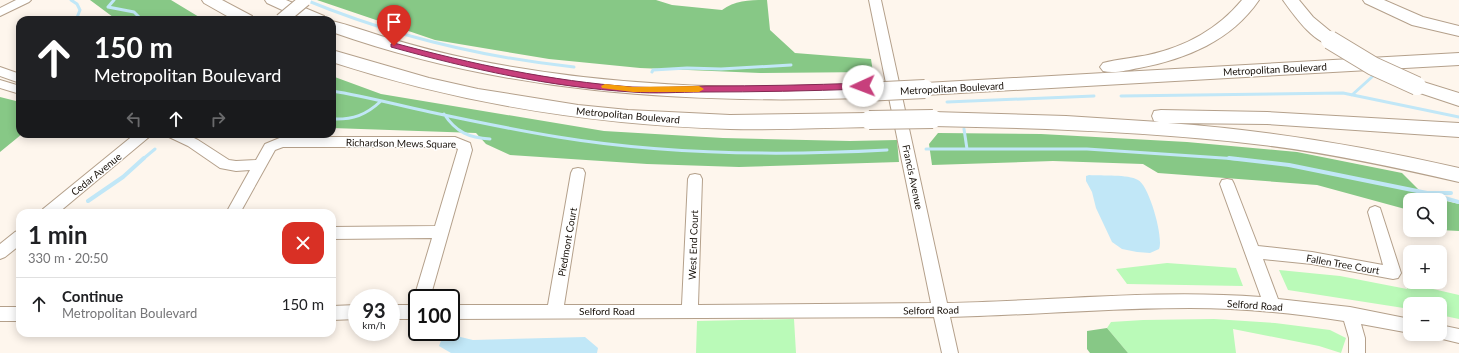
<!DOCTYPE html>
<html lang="en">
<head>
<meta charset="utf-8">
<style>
	:root { --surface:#fff; --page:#f6f6f6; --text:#202124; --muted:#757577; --line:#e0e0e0 }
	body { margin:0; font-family:Lato,sans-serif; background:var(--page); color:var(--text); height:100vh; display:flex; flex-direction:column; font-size:15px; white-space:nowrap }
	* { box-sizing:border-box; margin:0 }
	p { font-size:13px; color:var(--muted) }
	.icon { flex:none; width:22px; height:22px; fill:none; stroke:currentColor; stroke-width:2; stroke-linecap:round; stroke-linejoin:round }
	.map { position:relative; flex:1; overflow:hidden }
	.panel { position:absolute; left:16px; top:209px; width:320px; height:128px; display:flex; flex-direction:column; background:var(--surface); border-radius:12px; box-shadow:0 2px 10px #0003 }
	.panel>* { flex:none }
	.guide { position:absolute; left:16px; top:16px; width:320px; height:122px; border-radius:12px; box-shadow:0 2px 10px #0003; background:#202124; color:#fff; overflow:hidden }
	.controls { position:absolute; left:1403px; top:193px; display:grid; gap:8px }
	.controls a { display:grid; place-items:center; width:44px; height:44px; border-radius:8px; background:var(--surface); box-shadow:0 2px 10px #0003; font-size:20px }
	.speed { position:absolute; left:348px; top:289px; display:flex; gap:8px; font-size:20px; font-weight:700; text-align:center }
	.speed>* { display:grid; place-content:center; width:52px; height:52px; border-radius:50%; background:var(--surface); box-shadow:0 2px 10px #0003; line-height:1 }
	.speed small { font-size:10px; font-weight:400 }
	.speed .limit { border:2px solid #111; border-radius:6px; background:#fff; color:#111 }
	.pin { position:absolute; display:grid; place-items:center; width:34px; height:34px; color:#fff; margin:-41px -17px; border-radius:50% 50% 50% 0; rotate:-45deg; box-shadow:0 0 4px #0007 }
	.pin .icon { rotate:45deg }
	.me { position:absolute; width:44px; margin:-22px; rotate:268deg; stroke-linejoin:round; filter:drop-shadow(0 0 3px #0008) }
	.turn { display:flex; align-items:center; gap:14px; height:84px; padding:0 12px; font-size:18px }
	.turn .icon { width:52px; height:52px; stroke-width:2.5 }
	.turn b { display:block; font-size:28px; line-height:34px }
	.lanes { display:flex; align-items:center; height:38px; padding:0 12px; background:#0003; justify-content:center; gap:20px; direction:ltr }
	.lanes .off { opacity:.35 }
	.round { display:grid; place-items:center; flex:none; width:42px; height:42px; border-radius:12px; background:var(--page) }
	.summary { display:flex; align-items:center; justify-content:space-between; height:68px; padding:0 12px }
	h1 { font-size:24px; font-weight:700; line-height:30px }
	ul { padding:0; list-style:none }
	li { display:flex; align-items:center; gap:12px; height:52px; padding:0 12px; border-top:1px solid var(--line) }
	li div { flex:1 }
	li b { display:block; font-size:15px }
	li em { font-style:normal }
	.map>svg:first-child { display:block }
</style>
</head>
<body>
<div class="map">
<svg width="1459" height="353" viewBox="0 0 1459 353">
	<rect width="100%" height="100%" fill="#fef6ed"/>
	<path fill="#bafab8" d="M1167,263l69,5 7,18 -116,-2 -11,-15z
		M1279,270l61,6 67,13v-6l52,12v24l-19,-4v-11h-30v5l-122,-19z
		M794,319l2,34h-100l1,-32z
		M1214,319l61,4 55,7 16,8 -5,15 -22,-7 -86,-17 3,24h-108l-21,-25 4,-6 32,-2z"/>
	<path fill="#87c886" d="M90,0h81l33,20h-87z
		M317,0h339l16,5 50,5c13,-10 29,-10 45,-10l3,30 25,23 76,6 2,13 -113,1 -120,-5 -91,-9 -114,-19z
		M332,76l49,18 223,37 119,7 127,3 47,-1 2,22 -160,5 -92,-3 -137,-9 -24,-11 -10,-11 -144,-5z
		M0,97l20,5v32h2l-22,18z
		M938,133l103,1 146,8 110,10 105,21 23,23 34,8v27l-19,-1v-30h-30v21l-5,-12 -88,-24 -159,-12 -15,-9 -90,-3 -121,4 -3,-21z
		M1107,328l21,25h-38l-3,-4v-18z"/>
	<path fill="#c1e7f7" d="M1089,175c13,1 39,-1 49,5 11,5 26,58 21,69l-9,4 -13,-1 -15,-3 -10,-7 -16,-34 -4,-16 -6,-11v-5z
		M444,333l29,7 112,-3 13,11 -1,5h-146l-12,-7z"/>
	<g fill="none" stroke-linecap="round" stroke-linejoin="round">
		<path stroke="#c1e7f7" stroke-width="3" d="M71,0l6,4 3,6 -4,10
			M114,0l-6,7 26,5 8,8
			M306,0c87,36 175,57 268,67
			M652,72l1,-2 34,-2 34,1 70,-4
			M332,91c33,5 65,14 98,21 42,9 85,18 128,25 109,18 219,19 329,13
			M1352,95l21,-19
			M1121,96l222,-3 116,24
			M947,102l147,-6
			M444,114c12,18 25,24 46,25
			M332,119c21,1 34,-4 49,-18
			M964,129l3,20
			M926,149h161l151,10
			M143,159l12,-10"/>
		<path stroke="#c1e7f7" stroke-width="4" d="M1229,158l60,7 138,28h24
			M1434,195l25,7
			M88,201l35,-24 21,-19"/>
		<defs>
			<path id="minor" d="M16,0h15l-2,2 -29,14v-8z
				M869,0h12l66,303c105,-2 210,-14 314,-6l-41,-113 2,-4 5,-1 5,1 2,4 24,62 54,6 71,13 -15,-53 2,-4 5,-2 5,2 21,65 -3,5 -5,1 -81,-15 -49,-5 15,40 72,8 60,12v14l-49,-9 4,14v15h-16v-15l-5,-17c-51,-8 -102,-13 -154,-13 -80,0 -160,7 -240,9l8,36h-16l-8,-36 -483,2v-14h97l23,-132 2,-4 5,-1 5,1 2,4 -21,132h118l6,-126 2,-4 5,-1 5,1 2,4 -4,126 233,-2z
				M0,67l20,7v9l-20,-7z
				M0,80l20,6v8l-20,-6z
				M135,134h16l-2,3 -91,76h-17l2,-4z
				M167,134h19l12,6 31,20 7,1 20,-1 9,-16 17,-7h173l15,6 2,7 -42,148h-13v5l-3,-5 18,-60 -100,1v-12l103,-1 23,-77 -4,-2h-171l-8,3 -35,63h-14l24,-43 -14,1 -16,-3 -32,-22 -19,-9z
				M20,230v15l-15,12 -5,2v-15l15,-12z
				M357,305v14l-25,1v-14z
				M391,305h26v14h-26z
				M0,307h20v14h-20z
				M1440,325l19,4v14l-25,-6 -1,-3h7z"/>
			<path id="highway" d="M202,0h20l30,16 2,4h-20l-30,-17z
				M265,0h21l38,16 2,4h-22l-37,-17z
				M1242,0h17c-28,41 -73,59 -120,68 -11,2 -25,6 -36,3l-3,-4 3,-4c15,-4 30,-5 45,-8 37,-8 70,-26 94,-55z
				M1283,0h16l14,17 23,19 2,4 -2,4c-19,5 -43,-30 -53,-44z
				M1363,0h21l39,17 36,9v10l-47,-11 -47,-22z
				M332,21c17,4 33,10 49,15 31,9 63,18 94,24 129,26 258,30 389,26l6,2 3,4 -3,4 -6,2c-182,6 -359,-5 -532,-66z
				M332,50l97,28 49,11 100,16 50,5 102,5 139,-2 7,2 2,5 -2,5 -7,2c-46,1 -93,3 -139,2 -137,-4 -268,-25 -398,-67z
				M1459,53v12l-534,30 -6,-2 -3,-4 3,-4 6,-2z
				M1417,80l42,13v13l-48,-16 -3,-4 3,-4z
				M1161,110l106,2 192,11v14l-192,-13 -99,-1c98,7 195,23 291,45v14c-65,-15 -130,-29 -196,-37 -110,-13 -220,-17 -330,-19l-7,-2 -2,-5 2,-5 7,-2 133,4 93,6 -5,-1 -2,-5 2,-5z"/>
		</defs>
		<use href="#minor" stroke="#b4a08b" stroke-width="2"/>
		<use href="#highway" stroke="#b4a08b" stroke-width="2"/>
		<use href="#minor" fill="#fff" fill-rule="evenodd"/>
		<use href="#highway" fill="#fff" fill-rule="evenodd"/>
		<defs>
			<path id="minor-bridge" d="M281,20l24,-20"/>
			<path id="highway-bridge" d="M1330,40l43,26 44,20
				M864,92l61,-3
				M869,120l64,-1"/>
		</defs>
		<use href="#minor-bridge" stroke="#b4a08b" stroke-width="14" stroke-linecap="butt"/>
		<use href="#highway-bridge" stroke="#b4a08b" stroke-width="20" stroke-linecap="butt"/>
		<use href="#minor-bridge" stroke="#fff" stroke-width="12"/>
		<use href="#highway-bridge" stroke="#fff" stroke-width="18"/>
	</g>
	<path fill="#c73f7c" stroke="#812951" d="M394,43c78,21 157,38 238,44 24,1 49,0 73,-1 53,0 105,-1 158,-3l4,3 -4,3c-54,2 -107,3 -161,3 -23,0 -47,2 -70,0 -82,-5 -162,-23 -241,-45v-3z"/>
	<path fill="#f59e0b" d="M605,84l28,3 66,-1 5,3 -5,3h-66l-31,-4 -1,-2z"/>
	<g text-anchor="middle" stroke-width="3" stroke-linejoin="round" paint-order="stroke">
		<g font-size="10" fill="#171009" stroke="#fff">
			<text transform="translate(1275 69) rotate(-3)" y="4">Metropolitan Boulevard</text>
			<text transform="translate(952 88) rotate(-3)" y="4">Metropolitan Boulevard</text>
			<text transform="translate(628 115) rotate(5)" y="4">Metropolitan Boulevard</text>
			<text transform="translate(401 143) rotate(1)" y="4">Richardson Mews Square</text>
			<text transform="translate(96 174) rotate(-39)" y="4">Cedar Avenue</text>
			<text transform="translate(913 177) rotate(78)" y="4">Francis Avenue</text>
			<text transform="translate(567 242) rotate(-80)" y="4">Piedmont Court</text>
			<text transform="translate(693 245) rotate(-88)" y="4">West End Court</text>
			<text transform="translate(1343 264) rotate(10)" y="4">Fallen Tree Court</text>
			<text transform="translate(1255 305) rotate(4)" y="4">Selford Road</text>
			<text transform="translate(931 310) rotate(-1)" y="4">Selford Road</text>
			<text x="607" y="315">Selford Road</text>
		</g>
	</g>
</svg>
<div class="controls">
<a><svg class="icon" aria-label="search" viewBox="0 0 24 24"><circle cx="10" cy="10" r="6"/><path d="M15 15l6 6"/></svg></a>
<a>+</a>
<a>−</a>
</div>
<div class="speed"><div>93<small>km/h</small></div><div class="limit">100</div></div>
<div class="pin" style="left:394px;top:46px;background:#d93025"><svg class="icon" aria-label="arrive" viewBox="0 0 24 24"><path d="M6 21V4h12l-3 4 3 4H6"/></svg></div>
<svg class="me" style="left:863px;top:86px" viewBox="-20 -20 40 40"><circle r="19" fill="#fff"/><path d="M0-13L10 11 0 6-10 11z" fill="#c73f7c"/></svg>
<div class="guide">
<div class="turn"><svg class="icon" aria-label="ahead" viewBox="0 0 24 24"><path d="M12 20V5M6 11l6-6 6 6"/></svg><div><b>150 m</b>Metropolitan Boulevard</div></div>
<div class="lanes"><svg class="icon off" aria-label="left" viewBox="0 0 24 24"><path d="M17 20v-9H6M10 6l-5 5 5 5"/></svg><svg class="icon" aria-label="ahead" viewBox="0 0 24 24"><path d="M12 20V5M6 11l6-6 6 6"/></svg><svg class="icon off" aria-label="right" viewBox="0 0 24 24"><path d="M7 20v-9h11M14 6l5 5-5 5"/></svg></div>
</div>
<section class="panel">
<div class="summary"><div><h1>1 min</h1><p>330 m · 20:50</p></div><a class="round" style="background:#d93025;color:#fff"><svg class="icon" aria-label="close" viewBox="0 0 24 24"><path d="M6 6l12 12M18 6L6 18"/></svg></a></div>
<ul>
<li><svg class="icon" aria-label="ahead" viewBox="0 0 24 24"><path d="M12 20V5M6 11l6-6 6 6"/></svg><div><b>Continue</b><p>Metropolitan Boulevard</p></div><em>150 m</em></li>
</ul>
</section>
</div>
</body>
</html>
